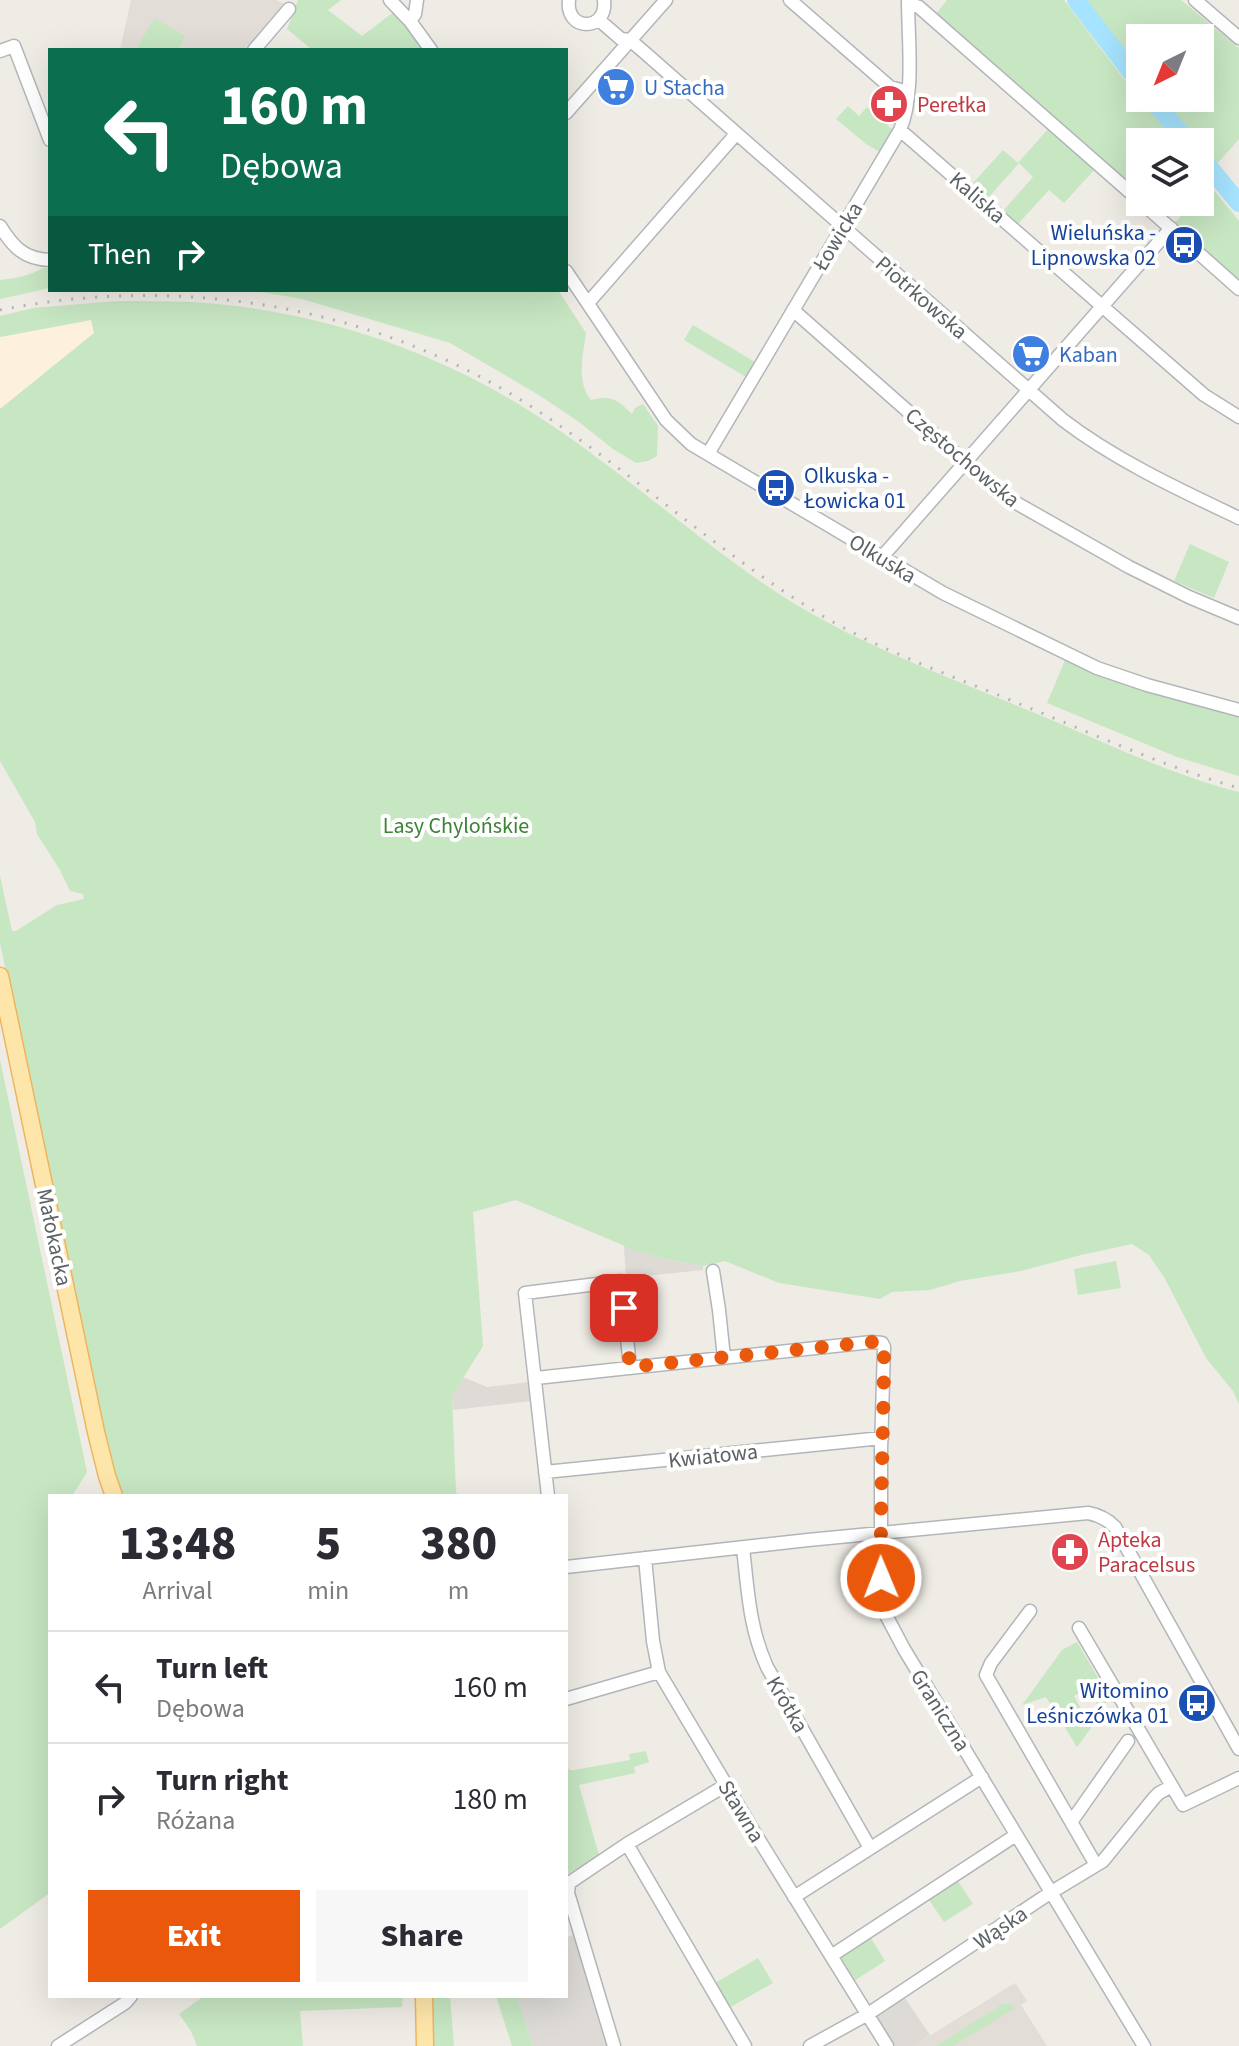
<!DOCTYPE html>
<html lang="en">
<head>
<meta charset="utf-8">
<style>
	:root { --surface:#fff; --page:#f7f7f7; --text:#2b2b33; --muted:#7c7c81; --line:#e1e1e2; --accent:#ea580c }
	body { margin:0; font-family:"Source Sans 3",sans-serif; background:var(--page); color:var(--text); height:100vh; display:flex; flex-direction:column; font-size:30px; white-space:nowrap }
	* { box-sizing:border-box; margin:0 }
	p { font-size:26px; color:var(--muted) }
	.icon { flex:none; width:44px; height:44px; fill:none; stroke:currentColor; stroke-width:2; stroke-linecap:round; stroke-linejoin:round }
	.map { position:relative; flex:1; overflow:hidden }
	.details { position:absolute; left:48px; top:1494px; width:520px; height:504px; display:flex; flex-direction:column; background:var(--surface); border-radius:0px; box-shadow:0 8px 32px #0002 }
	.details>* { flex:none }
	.top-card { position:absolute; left:48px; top:48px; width:520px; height:244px; border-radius:0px; box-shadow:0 8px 32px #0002; background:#0b6e4f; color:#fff; overflow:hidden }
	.needle { width:52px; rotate:223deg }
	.controls { position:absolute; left:1126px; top:24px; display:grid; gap:16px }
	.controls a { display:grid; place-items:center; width:88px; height:88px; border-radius:0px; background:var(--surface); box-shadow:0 8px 32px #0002; font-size:40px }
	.pin { position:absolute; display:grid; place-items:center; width:68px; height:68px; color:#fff; margin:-34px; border-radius:16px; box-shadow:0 4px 12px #0006 }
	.me { position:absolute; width:88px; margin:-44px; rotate:359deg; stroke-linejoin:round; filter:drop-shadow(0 0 6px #0008) }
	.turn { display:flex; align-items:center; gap:28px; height:168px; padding:0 40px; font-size:36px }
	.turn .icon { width:104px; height:104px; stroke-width:2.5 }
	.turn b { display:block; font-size:56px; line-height:68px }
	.then { display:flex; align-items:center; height:76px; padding:0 40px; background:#0003; gap:16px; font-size:30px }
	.eta { display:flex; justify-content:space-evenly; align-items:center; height:136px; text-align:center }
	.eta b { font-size:48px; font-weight:800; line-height:56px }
	.button { display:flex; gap:16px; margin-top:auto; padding:16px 40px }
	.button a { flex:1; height:92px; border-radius:0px; background:var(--accent); color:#fff; font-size:32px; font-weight:800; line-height:92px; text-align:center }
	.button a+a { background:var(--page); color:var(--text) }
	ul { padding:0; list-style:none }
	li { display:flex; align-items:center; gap:24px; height:112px; padding:0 40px; border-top:2px solid var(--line) }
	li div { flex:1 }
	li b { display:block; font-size:30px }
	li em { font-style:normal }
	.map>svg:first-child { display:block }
</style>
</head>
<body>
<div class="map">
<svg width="1239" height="2046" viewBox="0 0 1239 2046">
	<rect width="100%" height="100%" fill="#efece5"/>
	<path fill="#fdf1dc" d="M91,320l3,14 -94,75v-72z"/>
	<path fill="#dedbd7" d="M625,1245l14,7 27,7 37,7v4l-77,8 -2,-31z
		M463,1377l24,10 43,-5 2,19 -79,9 -1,-14z
		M574,1935l35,111h-76l-16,-50h49v-59z
		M905,1998l25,37 -17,11h-19l-18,-29z"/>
	<path fill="#e2ddd6" d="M131,0h145l8,4 -40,46h-124z
		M1015,1983l12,18 -6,4 26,41h-134z"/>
	<path fill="#c7e6c2" d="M298,0h43l-13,10 34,26 32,-24 10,9 21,29h-115v-2l-23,-19z
		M947,0h117l72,95 44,47h-40v38l-8,9 -197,-174z
		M1083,0h98l58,48v91l-22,25 -13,-16 -4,1v-7h-8l-3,-8 -34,-36h45v-60h-60v40z
		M154,18l31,18 -7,14h-42z
		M848,106l11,10 8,-9 26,23 -13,22 -14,-8 -30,-25z
		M1049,128l46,41 -31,34 -15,-13 -31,34 -15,-13 30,-34 -14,-14 -31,35 -16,-14 31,-34 15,13z
		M1207,186l6,3 26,32v61l-66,-57 20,-23h7v-8z
		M43,268h7v20l-50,11v-19c16,-2 29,-4 43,-12z
		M249,290h309l28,43c-3,21 -10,49 5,67 21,-5 26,-1 41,14l3,-6 8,-4 15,22 -1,30 -9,5 -12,2 -23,-14 -34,-27 -40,-27 -89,-52 -148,-44z
		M117,301c25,0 50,0 75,1 118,7 236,45 336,108 85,53 159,122 242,178 82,55 174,87 265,125 67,28 133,61 204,79v612l-6,-13 -27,-33 -42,-81 -15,-22 -17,-11 -51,11 -60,16 -61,10 -30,9 -38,2 -12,7 -101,-16 -54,-22 -22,5 -37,-7 -27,-7 -123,-52 -43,12 10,134 -31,50 4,96 3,4h-336l-17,-53 -106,-500v-67l12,55h4l41,-26 27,-6 -1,-5 -13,-3 -10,-21 -23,-36 -2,-12 -35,-61v-352l94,-76 -3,-13 -91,17v-21l33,-8z
		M693,325l62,37 -9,15 -62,-37z
		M1190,544l39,18 -15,36 -40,-17z
		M1066,658l173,57v61l-62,-19 -130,-54z
		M0,1060l87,412 -15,24h-22v397l-50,36z
		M1116,1261l5,27 -43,7 -4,-26z
		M1077,1642l34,58 -14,7 -1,-4 5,-4 -8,-14 -19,11 8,14 6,-3 9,13 -20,27 -31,-50 -24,8 40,-55z
		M646,1751l3,11 -15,5 1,6 -56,12 20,70 -33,20v-117l3,12h5l56,-10 -1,-6z
		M956,1878l17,26 -29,18 -17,-25z
		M869,1935l16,26 -31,20 -15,-26z
		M758,1958l15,25 -44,25 -14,-25z
		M204,1996h199l-1,11 -102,4 3,35h-106l-6,-15 -12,-17z
		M433,1996h17l4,50h-20z
		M496,1996h21l16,50h-21z
		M1003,2004h7l5,4 -62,38h-17z"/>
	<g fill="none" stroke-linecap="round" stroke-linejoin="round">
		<path stroke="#a6e3fe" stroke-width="18" d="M1076,0l64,84
			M1151,98l37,44
			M1200,156l39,47"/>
		<defs>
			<path id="minor" d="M390,0l20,21 21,29
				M569,0c-4,32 39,32 35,0
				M790,0l100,87 18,5
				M1195,0l44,38
				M908,3l11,4 221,194
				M599,20l22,19 9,1 14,12 419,368c52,40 117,70 176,98
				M410,21l5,-7 2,-14
				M254,50l35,-41
				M0,51l14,-5 36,94
				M566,113l100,-113
				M900,130l304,265 35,22
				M1141,202l98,87
				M0,226c13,21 24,33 50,34
				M566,271l100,149 25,24 252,149 154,75 50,17 92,25
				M588,303l148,-169
				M793,310l211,186 125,71 60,30 50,21
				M708,454l192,-324c15,-35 8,-91 8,-130
				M882,557l289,-329
				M713,1271l6,39 5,48
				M536,1378l336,-36 10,1 2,4 -3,102v129l6,39 17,32 240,397
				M545,1472l337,-34
				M548,1496l-23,-203 96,-12 9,86
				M743,1548c5,43 6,79 24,119l103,181
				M645,1558l8,83 6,31 97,163 131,211
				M566,1567l242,-27 280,-27c11,2 19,6 27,14l124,222
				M1030,1611l-39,52 -5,12 110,190
				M1079,1628l104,177 56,-27
				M566,1699l93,-27
				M1071,1820l3,-2 54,-77
				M627,1844l118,202
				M794,1897l188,-120
				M831,1956l185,-121
				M58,2046l67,-43 6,-7
				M614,2046l-46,-153 1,-10 58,-39 99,-59
				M810,2046l58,-32 182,-121 53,-32 51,-63 5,-5 13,-7"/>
			<path id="major" d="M0,976l96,456 11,44 7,20
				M424,1996l1,50"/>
		</defs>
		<use href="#minor" stroke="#b2b6ba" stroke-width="15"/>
		<use href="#major" stroke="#f0b45e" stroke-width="19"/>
		<use href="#minor" stroke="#fff" stroke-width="12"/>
		<use href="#major" stroke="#fee6ab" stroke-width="16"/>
		<path stroke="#b4b5b5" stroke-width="3" stroke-dasharray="2 10" stroke-linecap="butt" d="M0,310c184,-37 381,-3 538,101 96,63 180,141 278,201 62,38 132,62 199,90 74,30 147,64 224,86"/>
	</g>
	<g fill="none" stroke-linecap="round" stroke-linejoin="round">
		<path stroke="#ea580c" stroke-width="14" stroke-dasharray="0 25.2" d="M624,1308l6,59 242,-25 10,1 2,3c0,77 -4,154 -3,232"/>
	</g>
	<defs>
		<symbol id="supermarket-disc" viewBox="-11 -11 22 22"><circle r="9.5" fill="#3f7fe0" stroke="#fff"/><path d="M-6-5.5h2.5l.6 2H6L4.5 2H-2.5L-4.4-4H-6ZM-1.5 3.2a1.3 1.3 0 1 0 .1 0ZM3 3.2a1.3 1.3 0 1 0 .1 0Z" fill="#fff"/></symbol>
		<symbol id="pharmacy-disc" viewBox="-11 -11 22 22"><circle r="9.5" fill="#e0444e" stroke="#fff"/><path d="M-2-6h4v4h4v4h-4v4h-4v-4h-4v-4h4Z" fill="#fff"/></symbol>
		<symbol id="bus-disc" viewBox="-11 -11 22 22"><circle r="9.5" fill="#1a4fb4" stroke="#fff"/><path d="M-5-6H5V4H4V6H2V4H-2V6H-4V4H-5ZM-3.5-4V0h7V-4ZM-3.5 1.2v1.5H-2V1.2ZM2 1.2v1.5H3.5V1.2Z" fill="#fff"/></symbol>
	</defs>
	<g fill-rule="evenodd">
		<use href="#supermarket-disc" x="594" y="65" width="44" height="44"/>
		<use href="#pharmacy-disc" x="867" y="82" width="44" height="44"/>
		<use href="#bus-disc" x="1162" y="223" width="44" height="44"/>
		<use href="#supermarket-disc" x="1009" y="332" width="44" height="44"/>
		<use href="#bus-disc" x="754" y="466" width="44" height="44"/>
		<use href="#pharmacy-disc" x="1048" y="1530" width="44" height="44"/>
		<use href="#bus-disc" x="1175" y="1681" width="44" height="44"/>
	</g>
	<g text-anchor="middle" stroke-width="8" stroke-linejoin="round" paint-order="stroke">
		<g font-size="22" fill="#366cbe" stroke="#fff" text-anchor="start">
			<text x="644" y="95">U Stacha</text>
			<text x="1059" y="362">Kaban</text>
		</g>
		<g font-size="22" fill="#be3a42" stroke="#fff" text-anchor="start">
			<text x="917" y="112">Perełka</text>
			<text x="1098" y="1547">Apteka<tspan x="1098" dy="25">Paracelsus</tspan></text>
		</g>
		<g font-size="22" fill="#5d6265" stroke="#fff">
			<text transform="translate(978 197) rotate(41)" y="8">Kaliska</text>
			<text transform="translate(837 236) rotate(-59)" y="8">Łowicka</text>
			<text transform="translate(922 297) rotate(41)" y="8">Piotrkowska</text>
			<text transform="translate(963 457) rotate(40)" y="8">Częstochowska</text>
			<text transform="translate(883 558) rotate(31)" y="8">Olkuska</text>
			<text transform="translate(55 1237) rotate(78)" y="8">Małokacka</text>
			<text transform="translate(713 1455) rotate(-6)" y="8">Kwiatowa</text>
			<text transform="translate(788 1704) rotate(60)" y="8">Krótka</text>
			<text transform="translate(941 1710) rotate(58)" y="8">Graniczna</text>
			<text transform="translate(742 1811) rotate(59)" y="8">Stawna</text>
			<text transform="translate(1000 1927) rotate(-34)" y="8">Wąska</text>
		</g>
		<g font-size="22" fill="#164399" stroke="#fff" text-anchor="end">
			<text x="1156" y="240">Wieluńska -<tspan x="1156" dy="25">Lipnowska 02</tspan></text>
			<text x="804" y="483" text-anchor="start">Olkuska -<tspan x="804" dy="25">Łowicka 01</tspan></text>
			<text x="1169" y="1698">Witomino<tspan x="1169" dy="25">Leśniczówka 01</tspan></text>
		</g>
		<g font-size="22" fill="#3c8336" stroke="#fff">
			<text x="456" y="833">Lasy Chylońskie</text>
		</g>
	</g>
</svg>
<div class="controls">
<a><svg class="needle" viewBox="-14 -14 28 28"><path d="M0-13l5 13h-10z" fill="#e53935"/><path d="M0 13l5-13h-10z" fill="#7c7c81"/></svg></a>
<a><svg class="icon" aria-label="layers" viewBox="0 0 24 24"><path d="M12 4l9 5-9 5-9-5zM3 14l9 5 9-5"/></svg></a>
</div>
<div class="pin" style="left:624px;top:1308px;background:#d93025"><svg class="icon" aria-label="arrive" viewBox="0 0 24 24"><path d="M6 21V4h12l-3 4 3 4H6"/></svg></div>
<svg class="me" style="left:881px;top:1578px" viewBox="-20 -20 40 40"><circle r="17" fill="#ea580c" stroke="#fff" stroke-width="3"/><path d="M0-11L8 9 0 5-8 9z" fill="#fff"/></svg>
<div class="top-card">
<div class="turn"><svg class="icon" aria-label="left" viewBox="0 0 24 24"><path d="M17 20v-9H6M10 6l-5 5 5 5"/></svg><div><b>160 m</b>Dębowa</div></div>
<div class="then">Then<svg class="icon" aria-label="right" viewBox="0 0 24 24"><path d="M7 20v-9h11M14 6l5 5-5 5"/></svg></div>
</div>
<section class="details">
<div class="eta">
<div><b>13:48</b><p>Arrival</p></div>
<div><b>5</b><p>min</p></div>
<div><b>380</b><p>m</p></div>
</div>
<ul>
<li><svg class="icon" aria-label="left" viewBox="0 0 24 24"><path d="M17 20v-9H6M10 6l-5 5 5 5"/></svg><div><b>Turn left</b><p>Dębowa</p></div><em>160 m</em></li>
<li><svg class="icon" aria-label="right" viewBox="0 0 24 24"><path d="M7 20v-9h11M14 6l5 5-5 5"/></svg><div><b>Turn right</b><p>Różana</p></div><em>180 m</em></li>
</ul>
<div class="button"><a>Exit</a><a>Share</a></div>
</section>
</div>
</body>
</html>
